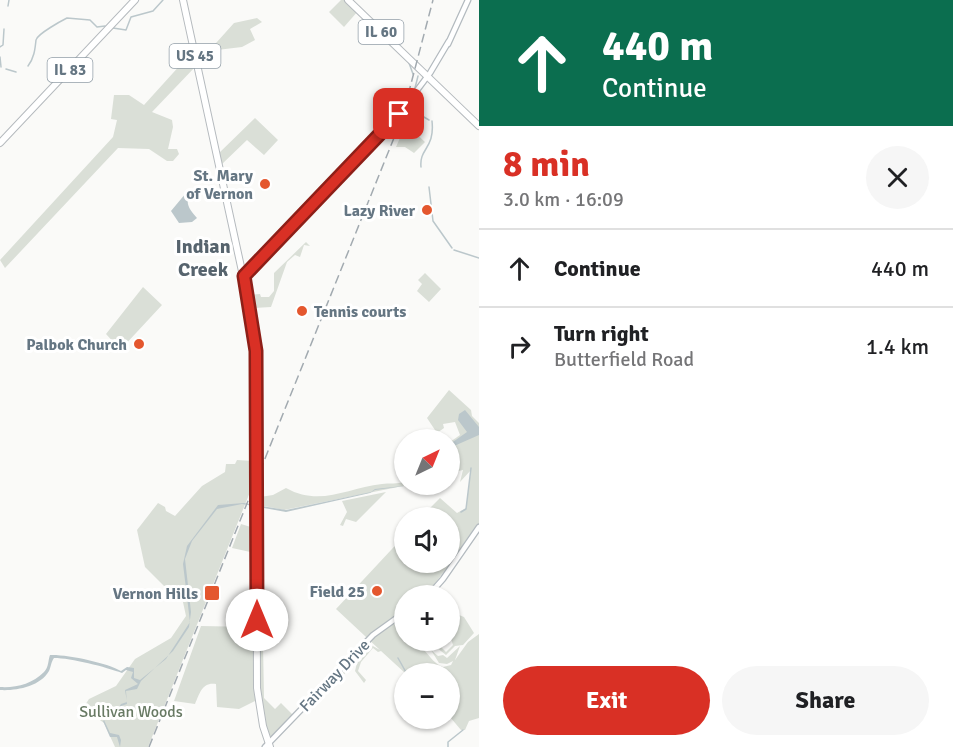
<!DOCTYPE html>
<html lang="en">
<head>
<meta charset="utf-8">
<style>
	:root { --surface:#fff; --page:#f6f6f6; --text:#202124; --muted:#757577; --line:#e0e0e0; --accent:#d93025 }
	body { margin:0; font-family:Signika,sans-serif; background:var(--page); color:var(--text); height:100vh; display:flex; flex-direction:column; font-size:22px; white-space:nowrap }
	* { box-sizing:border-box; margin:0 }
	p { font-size:20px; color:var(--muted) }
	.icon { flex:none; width:33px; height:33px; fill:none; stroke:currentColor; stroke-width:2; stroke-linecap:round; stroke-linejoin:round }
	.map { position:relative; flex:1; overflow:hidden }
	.sheet { display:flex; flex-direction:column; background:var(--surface); width:474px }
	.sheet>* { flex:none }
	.hud { background:#0b6e4f; color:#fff; overflow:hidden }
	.needle { width:39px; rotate:43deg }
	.controls { position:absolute; left:394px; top:429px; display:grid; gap:12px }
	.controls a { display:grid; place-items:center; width:66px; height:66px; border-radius:50%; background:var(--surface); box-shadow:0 2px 4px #0004; font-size:30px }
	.pin { position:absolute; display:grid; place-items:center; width:51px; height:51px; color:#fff; margin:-26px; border-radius:12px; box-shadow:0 3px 9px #0006 }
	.me { position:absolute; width:66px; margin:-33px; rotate:0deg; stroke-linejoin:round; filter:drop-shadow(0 0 4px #0008) }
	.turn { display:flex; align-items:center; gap:21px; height:126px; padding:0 24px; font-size:27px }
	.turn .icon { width:78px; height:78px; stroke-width:2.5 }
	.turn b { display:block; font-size:42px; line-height:51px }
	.round { display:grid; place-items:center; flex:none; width:63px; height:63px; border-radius:32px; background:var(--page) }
	.head { display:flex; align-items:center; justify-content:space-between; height:102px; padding:0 24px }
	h1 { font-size:36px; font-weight:700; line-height:45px; color:var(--accent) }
	.button { display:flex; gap:12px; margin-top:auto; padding:12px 24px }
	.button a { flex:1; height:69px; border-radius:36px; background:var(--accent); color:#fff; font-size:24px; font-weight:700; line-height:69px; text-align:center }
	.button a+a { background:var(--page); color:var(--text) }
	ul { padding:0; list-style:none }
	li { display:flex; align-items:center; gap:18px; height:78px; padding:0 24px; border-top:2px solid var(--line) }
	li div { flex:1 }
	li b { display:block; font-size:22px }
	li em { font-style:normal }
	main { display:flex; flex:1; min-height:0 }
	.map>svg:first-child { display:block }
</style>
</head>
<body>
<main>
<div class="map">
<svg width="479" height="747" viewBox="0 0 479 747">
	<rect width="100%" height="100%" fill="#fafaf8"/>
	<path fill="#dadfd7" d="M341,0h5l12,11 -14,16 -15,-15z
		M257,18l5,4 -12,7 5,11 -13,7 -25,3 -18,12 35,-39z
		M192,52l4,14 -44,46 20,8 1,7 -5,22h9l2,5 -6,7h-6l-18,-12 -31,-1 -113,120 -5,-8 113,-123 4,-17 -6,-1 3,-24h15l15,10z
		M255,118l23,22 -14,15 -17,-15 -26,25 -3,-11z
		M406,124l19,18 -11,11 -9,-6h-9z
		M306,242l4,4 -6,-1 -4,12 -5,-2 -8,7 -16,45 -19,1 -3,-13 11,-1 1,3h8l5,-6v-18z
		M425,273l16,16 -12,13 -12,-11 5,-7 -4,-4z
		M143,287l19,18 -39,42 -6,-1 -11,-12z
		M449,390l22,20 1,6 7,7v103l-53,69 -21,1v16l-11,9 11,15v4c20,1 22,21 38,27l8,-2 2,-4 -6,3 -8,-1 -8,-13 7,6 5,-1 4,3 13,-12 -5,14 13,-18 11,-8v84l-10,3 -4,9h-4l-11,-13v-43l-45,-1 -24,-22 -3,1 -5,-4 -12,14 -3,9 8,9 -2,3 -9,-12 2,-8 -37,32 51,-50 9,5 -44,-41 69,-74v27h45v-44l-29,-1 19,-19 17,15 9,-5 5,-38 -11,12 3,-12 -13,3v-31l10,-7 -5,-13 -12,2 1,4 -7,5 -10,-15z
		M237,460l17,1v21l-106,265h-33l-11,-24 -21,-15 6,-9 27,-13 19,-27 36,-21 15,-22 -5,-23 -7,3 -29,-29 -8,-37 21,-27 7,4 1,4 9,5 27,-30 23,-14 1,-8h9z
		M405,482l3,3 -124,25 -25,-5 1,-8 13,-2 13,-7c34,19 61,0 96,-4 7,-1 15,0 23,-2z
		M386,492l-30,30 -10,-3 -3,7 -3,-1 7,-13 -5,-11z
		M241,524l13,4 1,25 -23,-5z
		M262,591l2,107 11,11 6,-6 12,12 -21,22 -5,-4 -8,-37v-103z
		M459,615l5,2 10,16 -11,12 -8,1 -9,9 -14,-11 9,-3 -3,3 8,8 7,-7 -3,-9 3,2 -3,-4v-7z
		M201,626l53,1 1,74 -16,8 -22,-2 -1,-23c-14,-2 -16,9 -21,20l-21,-3z"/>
	<path fill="#bbc7cb" d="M186,193l3,2c-4,10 2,16 8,23l-5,4 -13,1 -8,-12z
		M465,410l14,17v8l-25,11 -4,10v-12l17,-12 -9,-12 1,-6z
		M412,485l-37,5 -5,3 -84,19 -44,-8 -25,5 -25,32 -7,18 6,53 -2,15 -16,24 -32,30 -4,8 -11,2 1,13 -6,2 -4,8 -13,6 6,13 9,2 2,5 -1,7 -3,-10h-7l-7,-16 13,-8 5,-9 6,-2 -2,-12 13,-6 -7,-6 2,-6 -7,-2 -4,3c-16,-6 -51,-15 -68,-15 -3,4 -3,9 -5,13 -9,16 -34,20 -49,19v-3c16,1 32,-3 44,-15 5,-5 4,-12 6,-17 16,-1 58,8 71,16l6,-4 7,1v10l6,2 26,-21 24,-37 -7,-58 4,-18 31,-41 26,-2 42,7 85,-18 4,-3z"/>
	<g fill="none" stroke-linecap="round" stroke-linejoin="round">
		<path stroke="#bbc7cb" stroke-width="1.5" d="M8,6l1,-6
			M113,28l13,2 5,-13 22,-6 10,-11
			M0,47l3,-2 1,-16
			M0,57l1,10
			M409,63l4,11
			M28,66c6,-8 7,-16 8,-26 1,-6 27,-20 31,-22l23,2 7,7 8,-1
			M6,69l10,3
			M414,92l4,-16
			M413,104l4,9 12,7
			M421,167c-2,-19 14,-18 11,-46
			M429,187l4,34 19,27
			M454,250l25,8
			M461,512l5,-3 5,-41
			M398,658l9,16
			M441,671l3,3
			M448,747v-5l15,-12"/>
		<defs>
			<path id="secondary" d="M448,44l20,-44
				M244,276l165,-175 21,-28 19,-32
				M428,596l15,-17 36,-52
				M265,747l108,-112 32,-23"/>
			<path id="primary" d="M183,0l70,322 3,45 1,321 6,38 7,21
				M348,0l131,126
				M0,143l135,-143"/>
		</defs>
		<use href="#secondary" stroke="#b3babf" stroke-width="7"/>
		<use href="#primary" stroke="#b5babe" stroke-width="8"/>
		<use href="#secondary" stroke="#fff" stroke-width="4.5"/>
		<use href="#primary" stroke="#fff" stroke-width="6"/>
		<path stroke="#a2aab0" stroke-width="1.5" stroke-dasharray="9 4.5" stroke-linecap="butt" d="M149,747l253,-629 31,-118"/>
	</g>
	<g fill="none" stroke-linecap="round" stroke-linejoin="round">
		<defs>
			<path id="route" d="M257,620l-1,-269 -12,-75 155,-162"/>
		</defs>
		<use href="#route" stroke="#8d1f18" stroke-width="15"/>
		<use href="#route" stroke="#d93025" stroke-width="10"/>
	</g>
	<g fill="#e4572e" stroke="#fff" stroke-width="2">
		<circle cx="265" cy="184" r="6"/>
		<circle cx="427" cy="210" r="6"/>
		<circle cx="302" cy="311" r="6"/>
		<circle cx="139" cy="344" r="6"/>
		<circle cx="377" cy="591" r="6"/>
		<rect x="204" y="585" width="16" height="16" rx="3"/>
	</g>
	<g text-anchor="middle" stroke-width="6" stroke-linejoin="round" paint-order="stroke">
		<g fill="#fff" stroke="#939fa8" stroke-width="1.5">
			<rect x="358.5" y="20" width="45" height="24" rx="4.5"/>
			<rect x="169.5" y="44" width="51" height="24" rx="4.5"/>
			<rect x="47.5" y="58" width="45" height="24" rx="4.5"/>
		</g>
		<g font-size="15" font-weight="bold" fill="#657683">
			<text x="381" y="37">IL 60</text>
			<text x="195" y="61">US 45</text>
			<text x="70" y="75">IL 83</text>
		</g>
		<g font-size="16" font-weight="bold" fill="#657683" stroke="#fff" text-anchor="end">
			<text x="253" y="181">St. Mary<tspan x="253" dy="18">of Vernon</tspan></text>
			<text x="415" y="216">Lazy River</text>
			<text x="314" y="317" text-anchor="start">Tennis courts</text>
			<text x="127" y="350">Palbok Church</text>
			<text x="365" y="597">Field 25</text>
			<text x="198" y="599">Vernon Hills</text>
		</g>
		<g font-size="16" fill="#657683" stroke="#fff">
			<text transform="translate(334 675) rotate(-46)" y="6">Fairway Drive</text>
		</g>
		<g font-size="16" fill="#687a64" stroke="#fff">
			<text x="131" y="717">Sullivan Woods</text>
		</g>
		<g font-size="20" font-weight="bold" fill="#57646e" stroke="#fff">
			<text x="203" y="253">Indian<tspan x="203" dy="23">Creek</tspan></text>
		</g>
	</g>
</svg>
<div class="controls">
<a><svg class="needle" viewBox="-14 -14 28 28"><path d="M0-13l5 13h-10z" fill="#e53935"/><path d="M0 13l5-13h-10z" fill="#757577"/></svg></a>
<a><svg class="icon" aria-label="sound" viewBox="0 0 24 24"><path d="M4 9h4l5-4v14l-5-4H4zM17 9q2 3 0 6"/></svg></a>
<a>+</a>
<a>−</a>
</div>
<div class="pin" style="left:399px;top:114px;background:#d93025"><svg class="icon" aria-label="arrive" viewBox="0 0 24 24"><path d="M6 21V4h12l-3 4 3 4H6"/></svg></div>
<svg class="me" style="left:257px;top:620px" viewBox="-20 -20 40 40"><circle r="19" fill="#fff"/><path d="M0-13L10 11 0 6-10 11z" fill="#d93025"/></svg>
</div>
<section class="sheet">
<div class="hud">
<div class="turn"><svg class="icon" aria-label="ahead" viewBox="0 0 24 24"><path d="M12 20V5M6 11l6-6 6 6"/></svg><div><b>440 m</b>Continue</div></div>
</div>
<div class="head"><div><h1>8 min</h1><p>3.0 km · 16:09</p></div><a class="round"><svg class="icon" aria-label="close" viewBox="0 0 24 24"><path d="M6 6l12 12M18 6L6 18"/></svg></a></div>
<ul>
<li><svg class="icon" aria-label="ahead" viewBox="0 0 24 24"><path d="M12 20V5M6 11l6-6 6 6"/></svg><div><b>Continue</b></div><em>440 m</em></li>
<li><svg class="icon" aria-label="right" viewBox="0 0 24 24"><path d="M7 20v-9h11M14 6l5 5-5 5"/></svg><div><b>Turn right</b><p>Butterfield Road</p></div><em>1.4 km</em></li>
</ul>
<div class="button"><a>Exit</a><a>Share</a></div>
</section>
</main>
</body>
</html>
